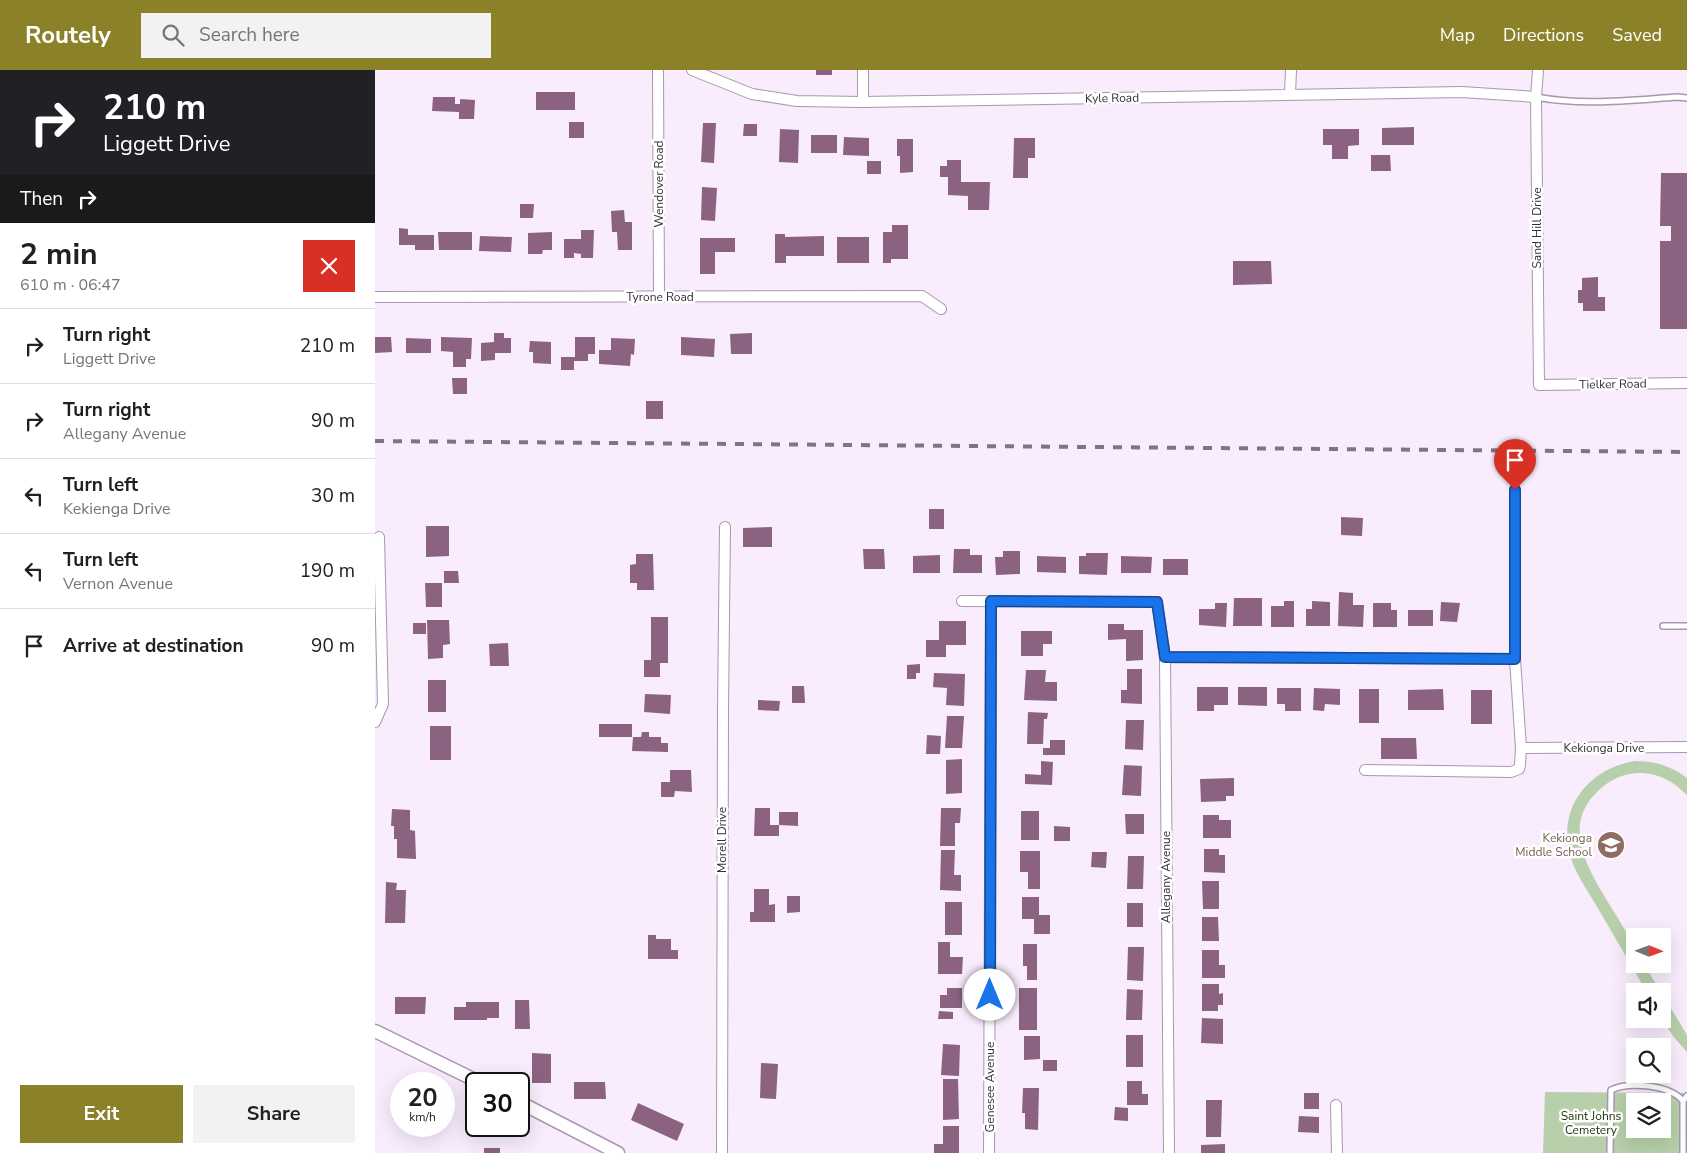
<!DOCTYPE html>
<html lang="en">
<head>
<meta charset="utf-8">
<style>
	:root { --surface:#fff; --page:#f2f2f2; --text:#202124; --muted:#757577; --line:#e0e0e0; --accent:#8b8129 }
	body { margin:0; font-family:"Nunito Sans",sans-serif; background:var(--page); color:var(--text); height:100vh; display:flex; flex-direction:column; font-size:19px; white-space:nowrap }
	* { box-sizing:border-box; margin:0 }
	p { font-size:16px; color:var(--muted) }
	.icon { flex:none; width:28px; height:28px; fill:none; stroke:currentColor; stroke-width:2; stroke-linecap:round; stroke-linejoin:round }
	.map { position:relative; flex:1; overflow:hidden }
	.sheet { display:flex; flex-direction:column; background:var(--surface); width:375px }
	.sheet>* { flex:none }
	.hud { background:#202124; color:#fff; overflow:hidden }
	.needle { width:32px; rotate:91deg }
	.tools { position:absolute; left:1251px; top:858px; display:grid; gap:10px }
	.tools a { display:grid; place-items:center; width:45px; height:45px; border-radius:0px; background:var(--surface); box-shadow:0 5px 20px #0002; font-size:25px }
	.speed { position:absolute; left:15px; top:1002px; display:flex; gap:10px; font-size:25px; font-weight:700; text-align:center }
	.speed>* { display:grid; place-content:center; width:65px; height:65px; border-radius:50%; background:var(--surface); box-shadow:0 5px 20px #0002; line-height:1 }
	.speed small { font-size:12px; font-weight:400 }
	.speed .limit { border:2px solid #111; border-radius:8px; background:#fff; color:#111 }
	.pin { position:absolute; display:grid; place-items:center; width:42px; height:42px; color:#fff; margin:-51px -21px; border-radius:50% 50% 50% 0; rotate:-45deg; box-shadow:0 0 5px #0007 }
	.pin .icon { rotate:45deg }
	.me { position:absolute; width:55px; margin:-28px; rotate:0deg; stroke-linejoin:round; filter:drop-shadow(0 0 4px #0008) }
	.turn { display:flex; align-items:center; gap:18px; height:105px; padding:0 20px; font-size:22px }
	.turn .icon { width:65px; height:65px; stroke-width:2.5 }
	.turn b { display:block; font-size:35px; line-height:42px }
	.then { display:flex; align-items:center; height:48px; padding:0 20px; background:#0003; gap:10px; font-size:19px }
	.round { display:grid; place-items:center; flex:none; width:52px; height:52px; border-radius:0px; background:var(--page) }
	.headline { display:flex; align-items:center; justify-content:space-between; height:85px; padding:0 20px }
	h1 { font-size:30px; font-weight:700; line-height:38px }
	.action { display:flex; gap:10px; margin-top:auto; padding:10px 20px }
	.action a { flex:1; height:58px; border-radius:0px; background:var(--accent); color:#fff; font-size:20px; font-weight:700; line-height:58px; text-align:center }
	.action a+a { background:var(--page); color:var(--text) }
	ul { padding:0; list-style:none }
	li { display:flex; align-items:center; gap:15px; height:75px; padding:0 20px; border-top:1px solid var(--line) }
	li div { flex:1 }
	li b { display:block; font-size:19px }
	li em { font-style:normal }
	header { display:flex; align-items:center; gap:30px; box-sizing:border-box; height:70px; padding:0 25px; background:var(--accent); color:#fff }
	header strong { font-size:24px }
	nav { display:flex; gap:28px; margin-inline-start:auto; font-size:18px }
	.search { width:350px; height:45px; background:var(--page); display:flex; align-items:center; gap:12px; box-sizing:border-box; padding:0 18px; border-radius:0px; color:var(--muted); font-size:19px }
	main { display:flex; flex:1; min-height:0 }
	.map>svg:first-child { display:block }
</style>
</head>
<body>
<header>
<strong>Routely</strong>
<div class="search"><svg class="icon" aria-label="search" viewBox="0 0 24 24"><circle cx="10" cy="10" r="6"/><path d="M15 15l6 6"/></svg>Search here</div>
<nav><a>Map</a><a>Directions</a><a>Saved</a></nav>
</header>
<main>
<section class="sheet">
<div class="hud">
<div class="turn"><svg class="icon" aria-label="right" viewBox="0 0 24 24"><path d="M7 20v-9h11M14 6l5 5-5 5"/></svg><div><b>210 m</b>Liggett Drive</div></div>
<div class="then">Then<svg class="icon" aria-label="right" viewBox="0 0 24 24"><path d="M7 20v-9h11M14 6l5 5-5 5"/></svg></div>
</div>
<div class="headline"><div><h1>2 min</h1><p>610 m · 06:47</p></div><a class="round" style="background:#d93025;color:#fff"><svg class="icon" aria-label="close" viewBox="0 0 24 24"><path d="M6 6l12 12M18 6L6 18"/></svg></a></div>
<ul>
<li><svg class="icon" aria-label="right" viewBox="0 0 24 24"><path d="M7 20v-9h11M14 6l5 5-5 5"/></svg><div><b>Turn right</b><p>Liggett Drive</p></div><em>210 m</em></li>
<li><svg class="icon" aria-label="right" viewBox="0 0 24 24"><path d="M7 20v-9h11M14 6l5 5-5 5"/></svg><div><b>Turn right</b><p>Allegany Avenue</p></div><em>90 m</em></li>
<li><svg class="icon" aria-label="left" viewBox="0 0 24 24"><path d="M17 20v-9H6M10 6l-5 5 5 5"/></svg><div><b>Turn left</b><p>Kekienga Drive</p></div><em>30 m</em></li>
<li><svg class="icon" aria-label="left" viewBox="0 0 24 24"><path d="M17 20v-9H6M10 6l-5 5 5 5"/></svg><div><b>Turn left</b><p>Vernon Avenue</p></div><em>190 m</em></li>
<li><svg class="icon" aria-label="arrive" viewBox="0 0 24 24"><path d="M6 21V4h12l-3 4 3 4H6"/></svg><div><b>Arrive at destination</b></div><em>90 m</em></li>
</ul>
<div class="action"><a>Exit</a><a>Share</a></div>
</section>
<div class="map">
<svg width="1312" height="1083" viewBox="0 0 1312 1083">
	<rect width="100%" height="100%" fill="#f8ecfd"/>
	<path fill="#b7cfaa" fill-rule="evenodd" d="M1260,691c20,0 36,5 52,17v17c-12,-12 -26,-21 -44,-22 -17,-1 -33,6 -45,18 -44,41 2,95 24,134 4,7 11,16 13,23 1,5 0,11 0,16h9l16,27h-14c-16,-28 -33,-57 -50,-86 -10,-17 -23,-35 -27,-54 -10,-47 22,-83 66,-90z
		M1288,925l24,40v17l-14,-16 -11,-17z
		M1170,1022l142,1v60h-144zM1260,1031h28v28h-28z"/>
	<path fill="#8b6381" d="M441,0h16v5h-16z
		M161,22h39v18h-39z
		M58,27h22v7h5v-5l15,1 -1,19h-15v-7l-27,-1z
		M194,52h15v16h-15z
		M328,53h13l-2,40 -13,-1z
		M369,54h13v12h-14z
		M1039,57v18h-32v-17z
		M405,59l19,1 -1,33 -19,-1z
		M948,59h36v16l-11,1v13h-16v-14h-9z
		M436,65h26v18h-26z
		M469,67l25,1v18l-26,-1z
		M639,68h21v20h-7v20h-15z
		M522,69h16v33l-13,1v-17h-3z
		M996,85h19l1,16h-20z
		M572,90h14v22h29l-1,28h-21v-14l-20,-1v-18h-8v-11h7z
		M492,91h14v13h-14z
		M1286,103h26v156h-27v-88h11v-15h-11z
		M327,117l15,1 -2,33 -14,-1z
		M145,134h14l-1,14h-13z
		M249,140l1,12h7v28h-14l-1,-18h-5l-1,-21z
		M517,155h16v34h-17v4h-8v-31h9z
		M24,158l9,1v6h26v15h-19v-5h-16z
		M206,160h13l-1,28h-12v-4l-7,-1v5h-10v-19h17z
		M63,162h34v18h-33z
		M177,162v18h-9l-1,4h-14v-21z
		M400,164h10v3l39,-1v20h-38v7h-11z
		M105,166l32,1 -1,15 -32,-1z
		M462,167h32v26h-32z
		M325,168h35v14h-20v22h-15z
		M858,191h38l1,23 -39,1z
		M1223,207v20h7v14h-22v-8h-5v-13h4v-12z
		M119,263h10v5h7v15h-16v7l-14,1v-18l13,-1z
		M377,263v21h-21l-1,-20z
		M0,267h16l1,15 -17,1z
		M66,267l31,1 -1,21h-5v8h-13v-15l-12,-1z
		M200,267h20v17h-7v7h-14v9h-13v-13h14z
		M306,267l34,2 -1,18 -33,-2z
		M31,268l25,1v14h-25z
		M236,268l24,1 -1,16 -3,-1 -1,12 -31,-2v-14h12z
		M155,271l21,1v22l-18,-1v-11h-4z
		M77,308h15v16h-14z
		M271,331h17v18h-17z
		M554,439h15v20h-15z
		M966,447l22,1 -1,18 -21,-1z
		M51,456h23v30l-23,1z
		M397,457v20h-29v-19z
		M488,479h21l1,20h-21z
		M579,479h16v6h12v18h-29z
		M628,481h17v23l-24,1 -1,-18h8z
		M711,483h22l-1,22 -28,-1v-18h7z
		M261,484h17l1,36h-17v-7h-7v-18l6,-1z
		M565,485v18h-27v-17z
		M662,486l29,1v16l-29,-1z
		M746,486l31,1 -1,16h-30z
		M788,489h25v16h-25z
		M69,501h14l1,12h-15z
		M50,513h17v24h-16z
		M964,522l14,1v12h11l-1,22 -25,-1z
		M859,528h28v28h-29z
		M909,531h10v26h-23v-21h13z
		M937,531l18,1v24h-24v-17h6z
		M1066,532l19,1 -3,19 -17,-1z
		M840,533h12l-1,24 -27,-2v-16h16z
		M998,533h18v7h6v17h-24z
		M1033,540h25v16h-25z
		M276,547h17v46h-8v14h-16v-17h7z
		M52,550h22l1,24 -7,1v13l-15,1z
		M564,551h27v24h-20v12h-20v-17h13z
		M38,553h13v11h-13z
		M733,554h16v6h19v30l-17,1v-22l-18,1z
		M646,561h31v13h-9v12h-22z
		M133,573l1,23h-19l-1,-22z
		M545,594v9h-4v6h-9v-14z
		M752,599h15v35l-21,-1v-13h6z
		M651,600h20l-1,12h12v19l-33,-1z
		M559,603l31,1 -1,32 -18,-1 1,-17 -14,-1z
		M53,610h18v32h-18z
		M417,616h12l1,17h-13z
		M822,617h31v18h-14v6h-17z
		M863,617h29v19l-29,-1z
		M902,618h24v23h-16v-7h-8z
		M939,618l26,1v16l-15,-1 -1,7 -11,-1z
		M984,619h20v34h-20z
		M1068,619l1,21h-36v-20z
		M1096,620h21v34h-21z
		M270,624l26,1 -1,19 -26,-2z
		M383,630l22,1 -1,10 -21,-1z
		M653,642l20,1 -1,6h-3l-1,25h-16z
		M572,646h17l-2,32h-17z
		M751,650h18l-1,30 -18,-1z
		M224,654h33v13h-33z
		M55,656h21v34h-21z
		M267,662h7v5h12v6h7v9l-36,-1 1,-14h8z
		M552,665l14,1 -1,18h-14z
		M1006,668h35l1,21h-36z
		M675,670h15v15h-22v-7h7z
		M587,689v34l-16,1v-34z
		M666,691l12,1 -1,23 -27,-1v-10l16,1z
		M749,695l18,1 -1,30 -19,-1z
		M295,700h21l1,22 -17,-1 -1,6h-13v-15h9z
		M859,708v18h-8v5l-25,1 -1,-23z
		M380,738h15v17h9v-13h19v14l-19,-1v11h-25z
		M566,738h20l-1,15h-5v23h-15z
		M17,739l18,1v20l5,1 1,28 -19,-1v-19h-3v-13h-3z
		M646,741h18v29h-18z
		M750,744h19v20h-18z
		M828,745h16v5h12v18h-28z
		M679,756l16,1v14h-16z
		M829,779h15v6h6v18l-21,-1z
		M566,780h14l-1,25h7v16l-21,-1z
		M645,781h20v38h-12v-17h-8z
		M717,782h15l-1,16 -15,-1z
		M753,786h16l-1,33h-16z
		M827,811h17v28h-16z
		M11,812l11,1 -1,7h10l-1,33h-20z
		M379,819h15v16l6,-1v18h-25v-10h4z
		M412,826h13v16l-13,1z
		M647,827h17v18h11v19h-16v-15h-12z
		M570,832h17v33h-17z
		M752,833h16v24h-16z
		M827,847h16l1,24h-17z
		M273,865h8v4h15v11h7v9h-30z
		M563,872h12v15h13l-1,17h-24z
		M648,874h14v36h-10v-14h-4z
		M753,877h16l-1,34 -16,-1z
		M827,880h17v15h6v13h-23z
		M827,914h17v10l4,-1v12h-5v6h-16z
		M572,918h15v20h-22v-13h7z
		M644,918h18v42h-18z
		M752,919l16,1 -1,30h-16z
		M20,927h31l-1,17h-30z
		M140,930h14l1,29h-15z
		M91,932h33v16h-12v2h-33v-13h12z
		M564,941l14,1v7h-15z
		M827,948l21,1v25l-22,-1z
		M751,965h17v32h-17z
		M649,966h16v23l-16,1z
		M568,974l17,1 -1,31 -18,-1z
		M157,983l19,1v29h-19z
		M668,990h14v11h-14z
		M386,993l17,1 -2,35 -16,-1z
		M568,1009h15l1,40 -16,1z
		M752,1011h15v13h6v11h-21z
		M199,1012h31l1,17h-32z
		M648,1018h16l-1,42 -13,-1v-16h-3z
		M929,1023h15v16h-15z
		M18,1030h8v19h-8z
		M831,1030h16l-1,37h-15z
		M263,1033l46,21 -7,17 -46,-21z
		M740,1037l13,1v13l-14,-1z
		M924,1046l20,1v16l-21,-1z
		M568,1056h16v27h-25v-9h9z
		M850,1074v9h-24v-8z
		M109,1078h16v5h-16z"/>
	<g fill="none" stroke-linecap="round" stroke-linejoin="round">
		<defs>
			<path id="service" d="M1161,27c47,9 95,3 142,0l9,1
				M1288,556h24
				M1235,1083l1,-63c18,-9 59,-5 72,11
				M1308,1083v-52l4,-5"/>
			<path id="minor" d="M283,0l1,227
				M317,0l60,24 45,7 66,1 599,-10 74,5
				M1163,0l-2,27 3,288 148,-2
				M915,24l1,-24
				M488,32v-32
				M0,227l547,-1 19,13
				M587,531l195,1 8,55 4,496
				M790,587l350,2
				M0,652l8,-18 -4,-167
				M1146,678l166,-1
				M990,700l146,2 8,-3 1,-4 1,-17 -6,-89v-169
				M961,1035l1,48
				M347,1083l1,-445 2,-181
				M614,1083l2,-552"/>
			<path id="tertiary" d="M0,961l108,53
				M144,1032l99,51"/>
		</defs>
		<use href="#service" stroke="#a996b0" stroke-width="8"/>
		<use href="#minor" stroke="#a996b0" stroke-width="12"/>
		<use href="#tertiary" stroke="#a996b0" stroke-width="15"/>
		<use href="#service" stroke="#fff" stroke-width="5"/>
		<use href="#minor" stroke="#fff" stroke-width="10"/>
		<use href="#tertiary" stroke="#fff" stroke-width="12"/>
		<path stroke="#7f7582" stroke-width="4" stroke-dasharray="9 9" stroke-linecap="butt" d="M0,371l1312,11"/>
	</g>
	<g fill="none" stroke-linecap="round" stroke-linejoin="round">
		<defs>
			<path id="route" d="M615,925l1,-394 166,1 8,55 350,2v-169"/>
		</defs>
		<use href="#route" stroke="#114b97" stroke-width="12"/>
		<use href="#route" stroke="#1a73e8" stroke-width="9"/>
	</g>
	<defs>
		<symbol id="school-disc" viewBox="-11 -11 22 22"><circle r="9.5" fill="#8d6e63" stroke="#fff"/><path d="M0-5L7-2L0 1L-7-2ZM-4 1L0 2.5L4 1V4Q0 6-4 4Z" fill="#fff"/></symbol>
	</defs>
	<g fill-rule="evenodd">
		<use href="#school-disc" x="1220" y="759" width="32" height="32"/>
	</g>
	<g text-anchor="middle" stroke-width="5" stroke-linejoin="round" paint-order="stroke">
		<g font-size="12" fill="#352d37" stroke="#fff">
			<text transform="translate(737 28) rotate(-1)" y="4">Kyle Road</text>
			<text transform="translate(284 114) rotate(-90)" y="4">Wendover Road</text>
			<text transform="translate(1162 158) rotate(-90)" y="4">Sand Hill Drive</text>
			<text x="285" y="231">Tyrone Road</text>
			<text transform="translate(1238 314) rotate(-1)" y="4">Tielker Road</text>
			<text x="1229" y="682">Kekionga Drive</text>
			<text transform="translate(347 770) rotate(-90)" y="4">Morell Drive</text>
			<text transform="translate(791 807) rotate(-90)" y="4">Allegany Avenue</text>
			<text transform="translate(615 1017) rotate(-90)" y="4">Genesee Avenue</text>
		</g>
		<g font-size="12" fill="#785e54" stroke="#fff" text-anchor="end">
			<text x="1217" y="772">Kekionga<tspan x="1217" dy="14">Middle School</tspan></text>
		</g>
		<g font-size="12" fill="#1a3304" stroke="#fff">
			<text x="1216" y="1050">Saint Johns<tspan x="1216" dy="14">Cemetery</tspan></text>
		</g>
	</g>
</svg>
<div class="tools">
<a><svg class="needle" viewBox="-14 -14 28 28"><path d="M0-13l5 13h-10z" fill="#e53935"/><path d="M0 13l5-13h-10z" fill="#757577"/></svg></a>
<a><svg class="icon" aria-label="sound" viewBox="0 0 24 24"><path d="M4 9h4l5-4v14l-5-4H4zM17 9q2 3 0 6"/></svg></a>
<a><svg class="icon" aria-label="search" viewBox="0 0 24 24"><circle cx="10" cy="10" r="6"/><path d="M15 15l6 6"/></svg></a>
<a><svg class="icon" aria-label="layers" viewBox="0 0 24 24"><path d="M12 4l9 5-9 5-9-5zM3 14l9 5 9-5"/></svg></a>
</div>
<div class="speed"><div>20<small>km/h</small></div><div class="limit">30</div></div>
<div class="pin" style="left:1140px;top:420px;background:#d93025"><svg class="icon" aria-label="arrive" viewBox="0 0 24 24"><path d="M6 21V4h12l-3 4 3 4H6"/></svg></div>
<svg class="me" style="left:615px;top:925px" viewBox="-20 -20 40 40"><circle r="19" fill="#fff"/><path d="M0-13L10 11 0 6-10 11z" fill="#1a73e8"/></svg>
</div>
</main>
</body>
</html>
